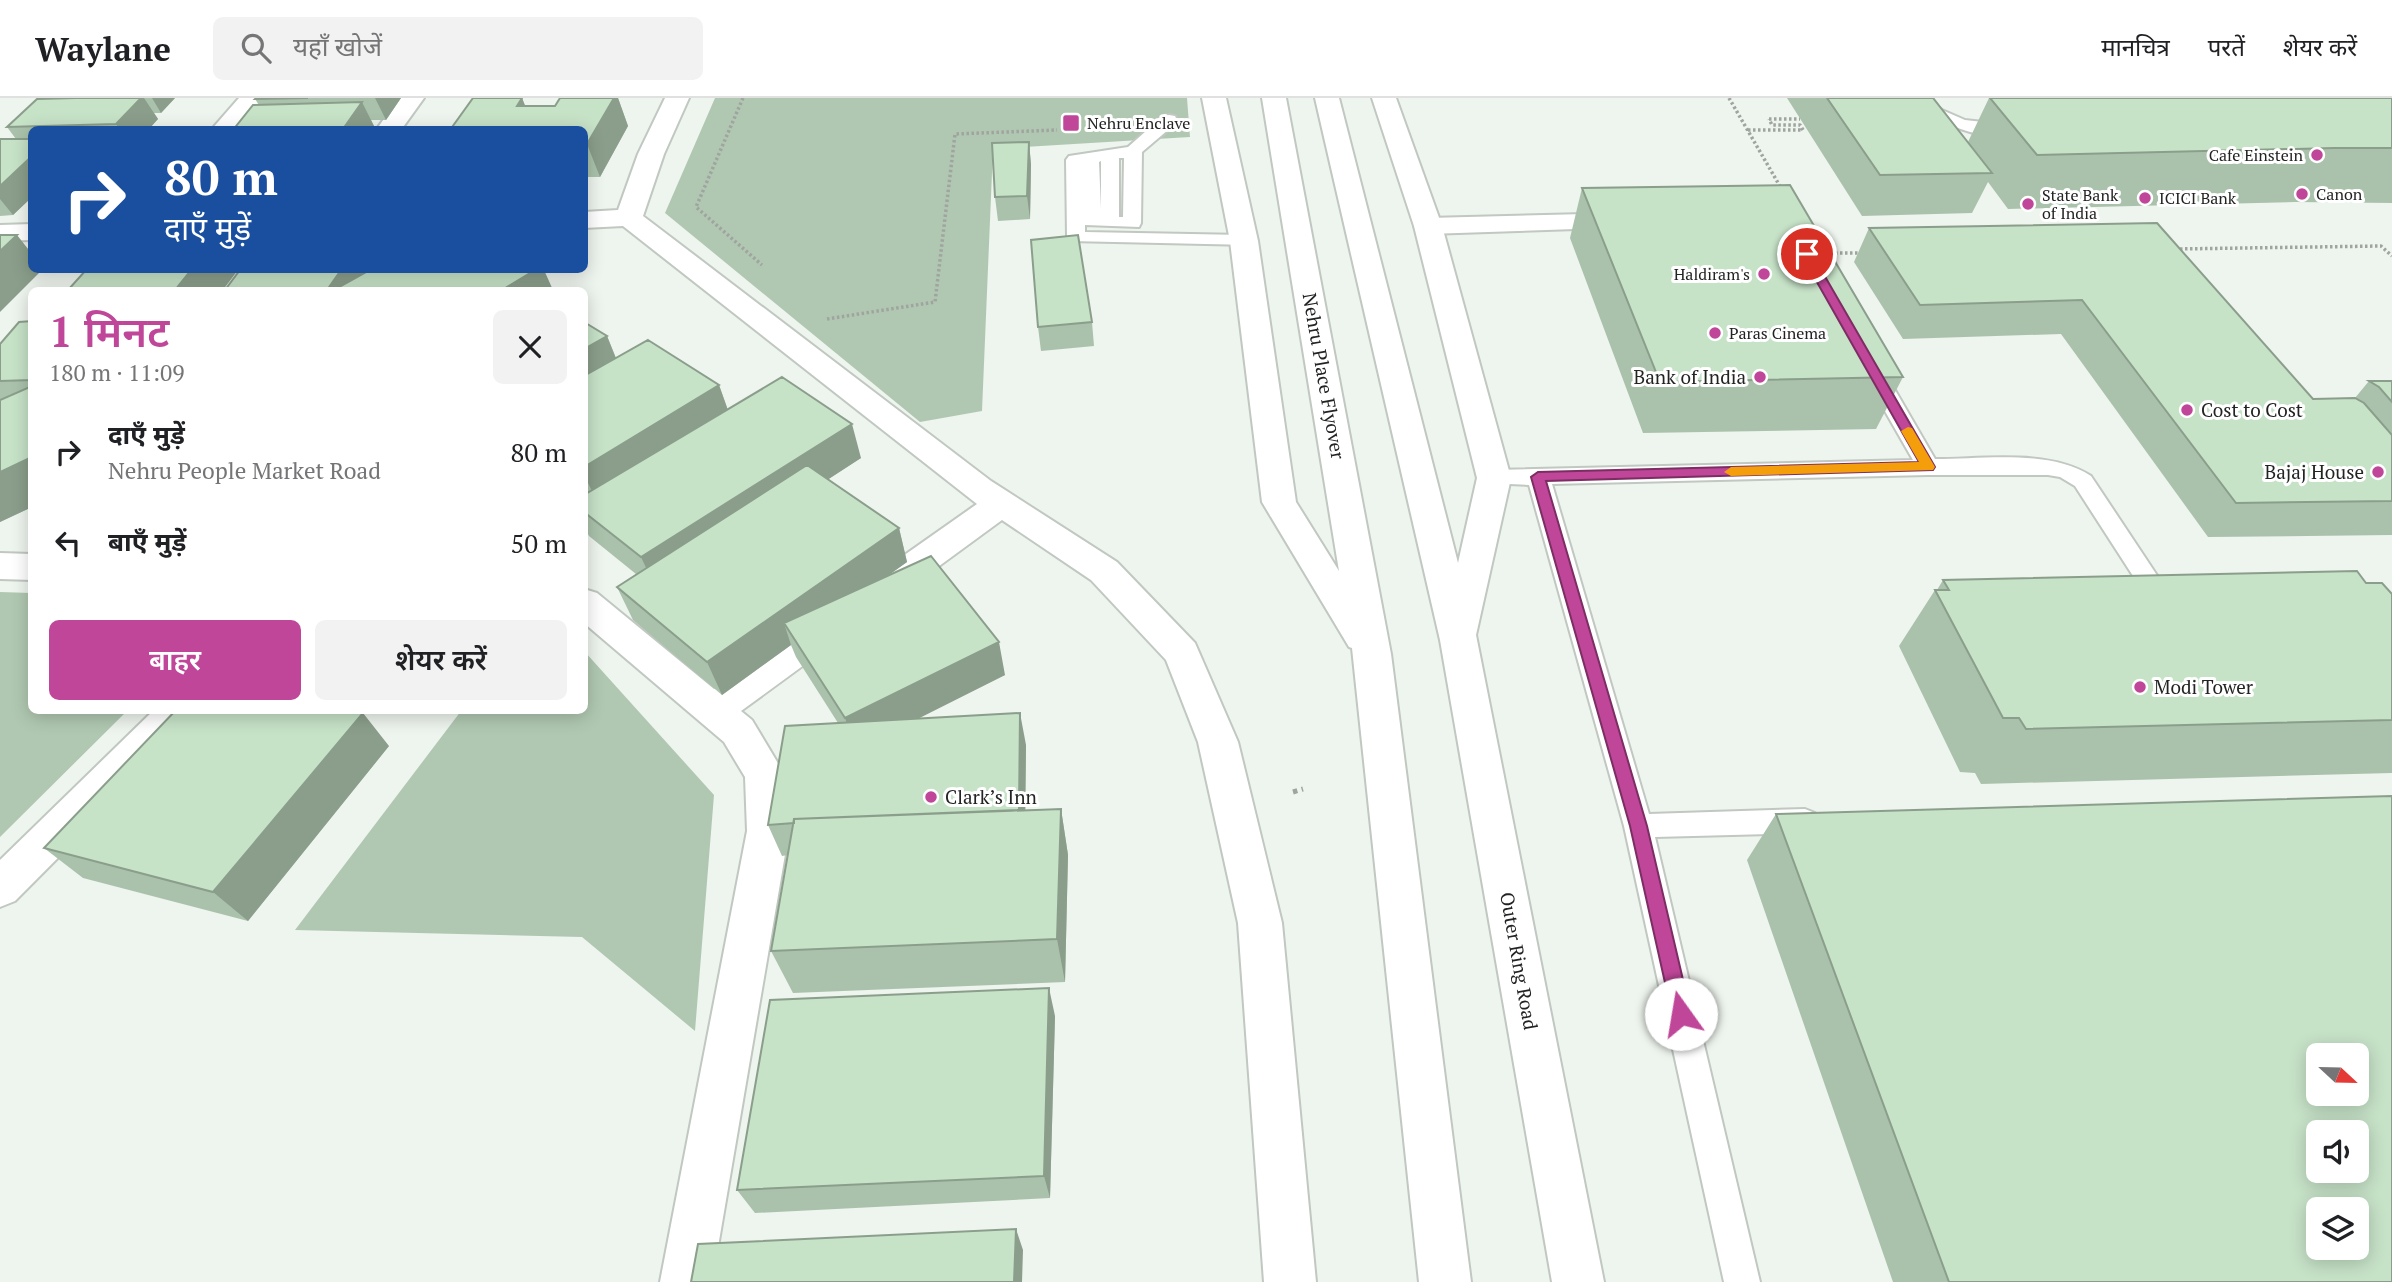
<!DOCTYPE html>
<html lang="hi">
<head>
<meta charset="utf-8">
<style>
	:root { --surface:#fff; --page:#f2f2f2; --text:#202124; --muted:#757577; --line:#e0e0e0; --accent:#bf4699 }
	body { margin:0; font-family:"PT Serif","Noto Sans Devanagari",serif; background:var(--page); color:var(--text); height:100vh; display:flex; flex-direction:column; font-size:26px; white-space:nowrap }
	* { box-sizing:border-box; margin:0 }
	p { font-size:23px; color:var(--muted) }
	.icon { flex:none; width:38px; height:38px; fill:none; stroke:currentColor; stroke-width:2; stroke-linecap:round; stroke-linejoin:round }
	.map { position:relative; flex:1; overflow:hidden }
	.details { position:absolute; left:28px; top:189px; width:560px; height:427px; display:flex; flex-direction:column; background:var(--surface); border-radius:10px; box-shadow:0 4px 18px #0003 }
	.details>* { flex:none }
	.hud { position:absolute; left:28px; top:28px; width:560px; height:147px; border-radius:10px; box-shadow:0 4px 18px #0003; background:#1a4fa0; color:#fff; overflow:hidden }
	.needle { width:46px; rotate:112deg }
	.buttons { position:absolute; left:2306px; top:945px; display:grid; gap:14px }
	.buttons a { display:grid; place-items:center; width:63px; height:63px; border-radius:10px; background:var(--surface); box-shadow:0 4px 18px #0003; font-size:35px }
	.pin { position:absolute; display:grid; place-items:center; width:60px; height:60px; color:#fff; margin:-30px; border:4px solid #fff; border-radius:50%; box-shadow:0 2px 7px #0007 }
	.me { position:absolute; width:77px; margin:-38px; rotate:347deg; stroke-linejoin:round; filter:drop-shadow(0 0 5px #0008) }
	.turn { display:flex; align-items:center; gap:24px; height:147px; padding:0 21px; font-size:32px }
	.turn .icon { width:91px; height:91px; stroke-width:2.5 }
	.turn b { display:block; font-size:49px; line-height:60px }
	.round { display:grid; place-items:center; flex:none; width:74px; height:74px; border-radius:10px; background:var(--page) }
	.head { display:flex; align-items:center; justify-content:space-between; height:119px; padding:0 21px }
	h1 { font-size:42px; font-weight:600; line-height:52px; color:var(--accent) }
	.action { display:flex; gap:14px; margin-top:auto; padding:14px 21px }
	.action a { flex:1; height:80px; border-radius:10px; background:var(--accent); color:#fff; font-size:28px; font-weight:600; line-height:80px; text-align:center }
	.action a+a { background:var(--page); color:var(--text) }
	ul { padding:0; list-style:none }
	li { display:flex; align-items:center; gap:21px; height:91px; padding:0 21px }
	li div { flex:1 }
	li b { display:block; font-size:26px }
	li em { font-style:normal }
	header { display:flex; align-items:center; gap:42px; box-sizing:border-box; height:98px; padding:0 35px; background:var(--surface); border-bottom:2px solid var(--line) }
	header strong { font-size:33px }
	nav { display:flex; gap:38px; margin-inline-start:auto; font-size:24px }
	.search { width:490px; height:63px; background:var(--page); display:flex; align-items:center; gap:18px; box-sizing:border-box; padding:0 24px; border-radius:10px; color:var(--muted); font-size:26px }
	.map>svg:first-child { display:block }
</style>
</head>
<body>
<header>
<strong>Waylane</strong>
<div class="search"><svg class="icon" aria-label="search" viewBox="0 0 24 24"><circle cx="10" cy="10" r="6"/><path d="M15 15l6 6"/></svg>यहाँ खोजें</div>
<nav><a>मानचित्र</a><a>परतें</a><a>शेयर करें</a></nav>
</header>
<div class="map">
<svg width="2392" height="1184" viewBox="0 0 2392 1184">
	<rect width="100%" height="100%" fill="#eef4ee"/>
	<path fill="#b0c8b1" d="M715,0h472l3,39 -197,12 -11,262 -62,11 -255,-209z
		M0,494l31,1 1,117 95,1 -127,126z
		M585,554l129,143 -19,236 -113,-94 -287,-7 166,-219 123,-1z"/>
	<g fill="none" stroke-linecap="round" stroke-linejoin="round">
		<defs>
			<path id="lane" d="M1908,0h18l16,12 23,10 45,5 9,5c-20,21 -96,-12 -111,-32z
				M1169,17l6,1 2,4 -2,4 -33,28 -1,71 -2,4 -54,-2v7l159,3 9,6 -2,4 -182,-4 -2,-4 -1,-77 3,-4 59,-9 35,-31zM1119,60h5l-1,59h-4zM1101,63v48l-2,-47z
				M1873,266l7,2 4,5 51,88c49,0 114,-10 156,17l85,128 -3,6 -9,3 -9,-3 -80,-124 -15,-9 -12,-2h-120l-376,9 97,330 156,-5 10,4 4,8 -4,8 -10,4 -150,4 105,445h-36l-100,-456 -95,-341 -43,-2 -3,-5 3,-5 8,-3 419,-10 -51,-89 4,-5z"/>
			<path id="street" d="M239,0h25l-27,32h-26z
				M399,0h25l-23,32h-25z
				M665,0h24l-25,56 -21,62 348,265 126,81 78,81 43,99 44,181 34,359h-52l-26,-359 -40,-181 -32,-82 -75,-80 -89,-60 -261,191 11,9 33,55 4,56 -77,451h-52l87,-451 -2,-54 -21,-35 -140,-119v-34l13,4 117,96 263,-185 -354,-278 -39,2v-16l34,-2 20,-56z
				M1626,115l10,2 4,6 -4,6 -208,7 -10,-2 -4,-6 4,-6 10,-2z
				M32,126v16l-32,1v-16z
				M0,455l32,1v26l-32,-1z
				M154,612h45l-5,11 -179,180 -15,6v-47z"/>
			<path id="primary" d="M1202,0h24l32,143 38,261 43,69 -77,-473h24l105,556 80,628h-52l-67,-634 -3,-1 -87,-145 -32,-261z
				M1315,0h24l119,465 19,-85 -63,-252 -42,-128h24l46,128 69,252 -35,157 128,647h-52l-112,-642z"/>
		</defs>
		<use href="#lane" stroke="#c1c7c1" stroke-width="4"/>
		<use href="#street" stroke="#c1c7c1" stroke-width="4"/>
		<use href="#primary" stroke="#c1c7c1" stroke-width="4"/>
		<path stroke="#a0a4a0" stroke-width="3.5" stroke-dasharray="2.5 2.5" stroke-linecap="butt" d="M743,0l-47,109 66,58
			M1729,0l52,90
			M1769,21h31
			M1748,32h55l-3,-5h-28l-3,-6
			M2175,151l206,-3 11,10
			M1825,155h37
			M827,221l108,-17 20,-168 102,-4"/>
		<path stroke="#a0a4a0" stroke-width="5" stroke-dasharray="4.5 4.5" stroke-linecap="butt" d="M1293,694l10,-3"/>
		<use href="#lane" fill="#fff" fill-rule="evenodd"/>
		<use href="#street" fill="#fff" fill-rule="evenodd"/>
		<use href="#primary" fill="#fff" fill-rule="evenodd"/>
	</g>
	<path fill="#aac2ab" d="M54,0h121l-14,15h-7l4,6 -10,11h-116v67l-19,18 -13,1v-77h16l-9,-12z
		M256,0h145l-15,22h-15l3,6 -3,4h-138l26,-25 -4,-6z
		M522,0l3,8h30l5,-8h58l10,28 -28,51h-16v-47h-134z
		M1787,0h147l34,44 21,-44h403v105l-97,-1 -287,7 -20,-27 -16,31 -110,3z
		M1029,44l2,23 -1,54 -32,2 -3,-24z
		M1582,90l321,189 -27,52 -233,4 -73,-195z
		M2157,125l156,176 42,-1 14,-17h23v154l-184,2 -147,-203 -158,5 -49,-77 15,-34z
		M32,223v186l-32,15v-178z
		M584,224l23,14 9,22 103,27 9,25 133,48 -33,21 71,49 8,34 -20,14 118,99 -87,43 108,27 -1,65 36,-1 7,46 -3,127 -272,11 -22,-42 17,-96 -6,1 -14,-31 70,-102 -42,-66 -5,-12 -69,50 -89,-75 -16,-33 19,-13 -47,-38 -5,-9v-32l2,-1 -2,-1z
		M1092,224l2,24 -53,5 -3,-24z
		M1943,482l423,3 26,11v179l-411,11 -6,-11 -15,-1 -61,-126 36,-56h2z
		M389,648l-141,175 -165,-43 -39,-30z
		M1776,716l616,468h-499l-146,-422z
		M1055,918l-5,182 -295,15 -18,-23z"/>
	<path fill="#8b9e8b" d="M141,0h3l14,21 -10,11h-28l-4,-6z
		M152,0h23l-14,15z
		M375,0h26l-15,22z
		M522,0l13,32 -18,-24z
		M614,0h4l10,28 -28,51 -13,-33z
		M362,4l12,24 -3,4h-28z
		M1029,44l2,23 -1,54 -3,-23z
		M32,58v41l-19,18 -13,-16v-13z
		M17,137l15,19v16h10l-42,42v-61z
		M191,172h47l-15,20h-48z
		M341,172h42l-14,20h-42z
		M535,172h9l9,20h-51z
		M607,238l10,25 -33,19v-31z
		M719,287l12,34 -133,84 -14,-28v-8z
		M852,326l9,34 -204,133 -16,-34z
		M32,359v50l-32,15v-50z
		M899,430l8,34 -111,80 -12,-19 7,22 -69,50 -15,-33z
		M999,544l6,33 -149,75 -11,-32z
		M363,615l26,33 -141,175 -35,-29z
		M1020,615l6,32 -1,96 -6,-31z
		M1061,711l7,46 -3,127 -8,-43z
		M1049,890l6,28 -5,182 -6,-22z
		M1016,1131l7,21 -1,32h-8z"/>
	<path fill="#c6e2c7" stroke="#8b9e8b" stroke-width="2" fill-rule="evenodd" d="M76,0h65l-25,26 -109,3 30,-28z
		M256,0h52l-53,1z
		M473,0h49l-5,8h38l5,-8h54l-27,46h-3v-14h-134z
		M1827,0h106l59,75 -112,2z
		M1990,0h402v50h-58l-297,7z
		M362,4l-19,27 -110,1 20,-25z
		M0,41h32v17l-32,30z
		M1029,44l-2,54 -32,1 -3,-54z
		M1790,87l113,192 -243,5 -78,-194z
		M2157,125l156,176 42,-1 9,5 28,32v66l-156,2 -154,-203 -162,5 -51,-77z
		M0,137h17l-17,16z
		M1078,137l14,87 -54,5 -7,-87z
		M86,172h105l-16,20h-107z
		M240,172h101l-14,20h-102z
		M370,172h165l-33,20h-168z
		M32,223v59l-32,1v-37l19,-22z
		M584,224l23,14 -23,13z
		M648,242l71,45 -135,82v-91z
		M782,279l70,47 -211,133 -57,-45v-17z
		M2369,283h23v21l-13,-15z
		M32,288v71l-32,15v-72z
		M807,367l92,63 -192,134 -90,-75z
		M931,458l68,86 -154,76 -61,-95z
		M2357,473l9,12h16l10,11v126l-366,9 -7,-11h-16l-68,-128h14l-6,-10z
		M176,612h175l12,3 -150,179 -169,-44z
		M1020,615l-1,97 -225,9v4l-26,2 17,-99z
		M2392,698v486h-443l-173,-468zM2319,957h38v39h-38zM2319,1034h38v39h-38zM2319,1111h38v39h-38z
		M1061,711l-4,130 -286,12 23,-132z
		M1049,890l-5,188 -307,14 33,-190z
		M1016,1131l-2,53h-323l7,-38z"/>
	<path fill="#bf4699" stroke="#7c2e63" stroke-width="2" d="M1807,152l5,4 123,213 -2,3 -387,11 101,345 44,188 -3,6 -7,3 -7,-3 -2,-6 -42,-188 -99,-349 7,-5 381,-10 -118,-208z"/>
	<path fill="#f59e0b" d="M1908,329l4,1 23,39 -2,3 -202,6 -7,-4 7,-5 188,-5 -18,-31z"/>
	<g fill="#bf4699" stroke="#fff" stroke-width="2.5">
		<rect x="1062" y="16" width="18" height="18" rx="3.5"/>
		<circle cx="2317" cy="57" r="7"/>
		<circle cx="2302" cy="96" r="7"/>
		<circle cx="2145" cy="100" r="7"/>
		<circle cx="2028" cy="106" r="7"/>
		<circle cx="1764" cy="176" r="7"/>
		<circle cx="1715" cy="235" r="7"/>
		<circle cx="1760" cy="279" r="7"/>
		<circle cx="2187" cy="312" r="7"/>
		<circle cx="2378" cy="374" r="7"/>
		<circle cx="2140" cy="589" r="7"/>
		<circle cx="931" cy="699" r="7"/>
	</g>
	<g text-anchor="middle" stroke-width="6" stroke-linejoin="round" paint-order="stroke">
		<g font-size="16" fill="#222422" stroke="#fff" text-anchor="start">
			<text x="1087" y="31">Nehru Enclave</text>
			<text x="2303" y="63" text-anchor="end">Cafe Einstein</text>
			<text x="2316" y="102">Canon</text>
			<text x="2042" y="103">State Bank<tspan x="2042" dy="18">of India</tspan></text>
			<text x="2159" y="106">ICICI Bank</text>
			<text x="1750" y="182" text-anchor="end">Haldiram's</text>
			<text x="1729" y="241">Paras Cinema</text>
		</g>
		<g font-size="19" fill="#222422" stroke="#fff">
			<text transform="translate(1324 278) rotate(80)" y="7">Nehru Place Flyover</text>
			<text transform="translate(1519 863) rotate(80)" y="7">Outer Ring Road</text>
		</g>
		<g font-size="19" fill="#222422" stroke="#fff" text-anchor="start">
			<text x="1746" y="286" text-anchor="end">Bank of India</text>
			<text x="2201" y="319">Cost to Cost</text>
			<text x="2364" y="381" text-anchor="end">Bajaj House</text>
			<text x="2154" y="596">Modi Tower</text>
			<text x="945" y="706">Clark’s Inn</text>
		</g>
	</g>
</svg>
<div class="buttons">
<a><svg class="needle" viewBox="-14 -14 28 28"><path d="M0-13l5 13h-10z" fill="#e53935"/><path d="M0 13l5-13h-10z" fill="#757577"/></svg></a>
<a><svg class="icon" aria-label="sound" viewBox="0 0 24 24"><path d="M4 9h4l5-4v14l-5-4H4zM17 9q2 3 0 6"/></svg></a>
<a><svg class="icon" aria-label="layers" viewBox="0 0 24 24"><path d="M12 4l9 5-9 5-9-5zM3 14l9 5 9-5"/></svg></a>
</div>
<div class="pin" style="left:1807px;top:156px;background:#d93025"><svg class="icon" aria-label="arrive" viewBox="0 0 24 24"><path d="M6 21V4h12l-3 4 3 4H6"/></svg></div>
<svg class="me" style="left:1681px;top:916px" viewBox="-20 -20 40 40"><circle r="19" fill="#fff"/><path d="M0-13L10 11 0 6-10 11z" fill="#bf4699"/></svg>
<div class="hud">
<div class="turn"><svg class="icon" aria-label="right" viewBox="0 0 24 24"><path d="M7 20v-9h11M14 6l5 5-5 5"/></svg><div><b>80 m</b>दाएँ मुड़ें</div></div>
</div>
<section class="details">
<div class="head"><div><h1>1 मिनट</h1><p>180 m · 11:09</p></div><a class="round"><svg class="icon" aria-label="close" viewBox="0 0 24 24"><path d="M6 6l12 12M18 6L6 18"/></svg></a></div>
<ul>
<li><svg class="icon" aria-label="right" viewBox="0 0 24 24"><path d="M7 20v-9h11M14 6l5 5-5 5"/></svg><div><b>दाएँ मुड़ें</b><p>Nehru People Market Road</p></div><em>80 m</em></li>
<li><svg class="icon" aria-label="left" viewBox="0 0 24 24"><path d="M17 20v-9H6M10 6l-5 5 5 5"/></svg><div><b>बाएँ मुड़ें</b></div><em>50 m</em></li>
</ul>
<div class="action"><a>बाहर</a><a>शेयर करें</a></div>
</section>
</div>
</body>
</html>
